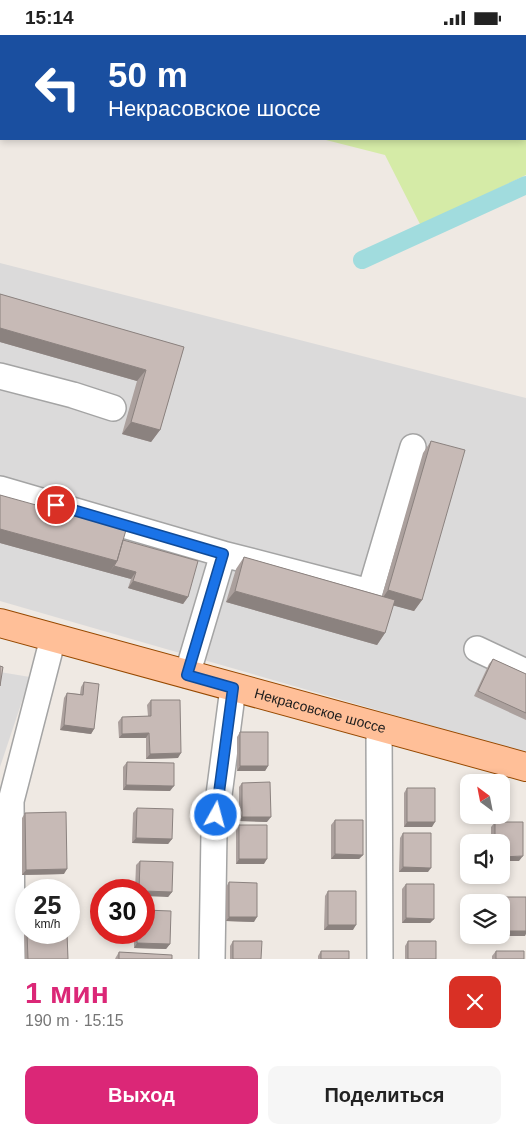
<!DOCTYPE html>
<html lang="ru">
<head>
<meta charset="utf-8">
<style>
	:root { --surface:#fff; --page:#f6f6f6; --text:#222; --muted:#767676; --accent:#db2777 }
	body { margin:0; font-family:Helvetica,sans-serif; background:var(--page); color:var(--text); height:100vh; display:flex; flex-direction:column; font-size:19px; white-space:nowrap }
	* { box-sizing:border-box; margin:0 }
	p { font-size:16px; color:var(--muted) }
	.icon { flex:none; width:28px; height:28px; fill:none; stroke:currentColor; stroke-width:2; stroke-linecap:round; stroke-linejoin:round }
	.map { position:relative; height:924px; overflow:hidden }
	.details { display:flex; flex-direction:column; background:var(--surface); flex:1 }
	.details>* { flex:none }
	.guide { position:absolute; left:0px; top:0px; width:526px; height:105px; box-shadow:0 2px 8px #0003; background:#1a4fa0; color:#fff; overflow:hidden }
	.needle { width:32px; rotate:328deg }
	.tools { position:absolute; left:460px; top:739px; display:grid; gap:10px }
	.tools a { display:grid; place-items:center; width:50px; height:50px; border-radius:10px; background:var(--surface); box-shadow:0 2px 8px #0003; font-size:25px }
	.speed { position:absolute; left:15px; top:844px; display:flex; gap:10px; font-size:25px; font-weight:700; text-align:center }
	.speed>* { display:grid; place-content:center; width:65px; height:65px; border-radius:50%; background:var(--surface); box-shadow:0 2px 8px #0003; line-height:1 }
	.speed small { font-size:12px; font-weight:400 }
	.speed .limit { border:8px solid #d22; background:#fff; color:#111 }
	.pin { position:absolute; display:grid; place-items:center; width:42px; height:42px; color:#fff; margin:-21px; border:2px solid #fff; border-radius:50%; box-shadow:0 1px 5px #0007 }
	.me { position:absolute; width:55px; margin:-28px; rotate:7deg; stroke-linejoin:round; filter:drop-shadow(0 0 4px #0008) }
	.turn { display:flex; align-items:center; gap:18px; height:105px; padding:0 25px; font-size:22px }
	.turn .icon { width:65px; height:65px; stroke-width:2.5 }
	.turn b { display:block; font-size:35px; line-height:42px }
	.round { display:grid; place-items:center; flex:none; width:52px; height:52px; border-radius:10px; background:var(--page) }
	.headline { display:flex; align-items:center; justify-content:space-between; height:85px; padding:0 25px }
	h1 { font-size:30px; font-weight:600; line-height:38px; color:var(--accent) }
	.cta { display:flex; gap:10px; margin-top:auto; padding:10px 25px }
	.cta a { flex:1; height:58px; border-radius:10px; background:var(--accent); color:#fff; font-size:20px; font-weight:600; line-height:58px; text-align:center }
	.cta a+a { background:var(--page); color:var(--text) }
	.status { display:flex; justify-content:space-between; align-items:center; height:35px; padding:0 25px; background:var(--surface); direction:ltr }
	.status svg { height:14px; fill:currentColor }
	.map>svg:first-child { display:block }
</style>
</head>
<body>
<div class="status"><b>15:14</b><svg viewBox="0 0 49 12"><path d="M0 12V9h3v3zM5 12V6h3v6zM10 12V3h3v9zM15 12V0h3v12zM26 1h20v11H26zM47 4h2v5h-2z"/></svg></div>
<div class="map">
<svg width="526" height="924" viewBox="0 0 526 924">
	<rect width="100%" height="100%" fill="#efe9e3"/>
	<path fill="#dbdada" d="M0,228l526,135v355l-526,-152z
		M0,637l30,5 -30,90z"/>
	<path fill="#d5eba7" d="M89,0h437v140l-105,51 -36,-71 -63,-16h203v-103z"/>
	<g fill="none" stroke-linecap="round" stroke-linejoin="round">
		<path stroke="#a1dcde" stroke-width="18" d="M362,225l164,-75"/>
		<defs>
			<path id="minor" d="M0,341l73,19 40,13
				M0,454l223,65
				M477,614l49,23
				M187,640l36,-121 147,38 43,-145
				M379,693l1,231
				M12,924l-1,-158 42,-163
				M212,924l2,-126 19,-145"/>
			<g id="major">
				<path id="s1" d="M0,588l526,144"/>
			</g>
		</defs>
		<use href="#minor" stroke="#a4a4a4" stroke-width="28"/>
		<use href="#major" stroke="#974900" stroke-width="30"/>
		<use href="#minor" stroke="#fff" stroke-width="25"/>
		<use href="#major" stroke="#ffbf98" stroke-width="28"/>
	</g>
	<path fill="#aba09d" d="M0,259l184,53 -24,83 -9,12 -29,-8 15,-53 -137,-39z
		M431,406l-9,159 -8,11 -21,-6 -8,28 -8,12 -151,-43 10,-33 8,-12 138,39 41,-143z
		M0,460l123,45 65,57 -5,7 -55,-16 3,-9 -131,-36z
		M493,624l33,15v46l-52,-24 15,-32z
		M84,647l10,47 -3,5 -31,-4 4,-32 3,-5 13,1 1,-7z
		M151,665l27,58 -32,1v-21h-27l-1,-16 4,-5 26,-1 -1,-11z
		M240,697l28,34 -3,5h-28v-34z
		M127,727l43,29 -47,-1v-23z
		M242,748l25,39 -28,-1v-34z
		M407,753l25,39h-28v-34z
		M137,773l35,31 -4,5 -36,-1 1,-30z
		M25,778l39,61 -42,1v-57z
		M335,785l28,35 -4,4h-28v-34z
		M495,787l24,39h-18v-18h-10v-16z
		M239,790l25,39h-28v-34z
		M403,798l25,39h-29l1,-34z
		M140,826l32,31 -4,5 -24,-7h-9l1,-25z
		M229,847l25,40 -28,-1v-34z
		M406,849l28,35 -4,4h-28v-34z
		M328,856l25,39h-29l1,-34z
		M500,862l25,39h-29v-1h5v-32h-4z
		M26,894v4h41l1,26h-43l-1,-26z
		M134,898h10l26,11 -4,5 -32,-1z
		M233,906l28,18h-31v-13z
		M408,906l28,18h-31v-13z
		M321,916l28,8h-31v-3z
		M496,916l28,8h-32v-3z
		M119,917l53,7h-57l1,-2z"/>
	<path fill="#8b827f" d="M0,293l146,42 -9,11 -137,-39z
		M131,387l29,8 -9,12 -29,-8z
		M0,494l117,32 -8,12 -109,-30z
		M114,531l22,6 -5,7 -22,-6z
		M133,546l55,16 -5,7 -55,-16z
		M388,555l34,10 -8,11 -34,-9z
		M235,556l150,42 -8,12 -151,-43z
		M64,690l30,4 -3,5 -31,-4z
		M149,698l-3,5h-27l3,-4z
		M181,718l-3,5 -32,1 4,-5z
		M240,731h28l-3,5h-28z
		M126,750l48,1 -4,5 -47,-1z
		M242,782h29l-4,5 -28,-1z
		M407,787h28l-3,5h-28z
		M136,803l36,1 -4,5 -36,-1z
		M335,819l28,1 -4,4h-28z
		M523,821l-4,5h-18v-4z
		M239,824h28l-3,5h-28z
		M403,832l28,1 -3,4h-29z
		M67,834l-3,5 -42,1 4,-5z
		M144,856l28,1 -4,5 -24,-1z
		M229,882h28l-3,5 -28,-1z
		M406,883l28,1 -4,4h-28z
		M328,890h28l-3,5h-29z
		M501,896h25v3l-1,2h-29l1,-1h4z
		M137,908l33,1 -4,5 -32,-1z"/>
	<path fill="#c7bab6" stroke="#8b827f" d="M0,259l184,53 -24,83 -29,-8 15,-52 -146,-42z
		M431,406l34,9 -43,150 -34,-10z
		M0,460l126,35 -9,31 -117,-32z
		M123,505l75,21 -10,36 -55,-16 3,-9 -22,-6 3,-5z
		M244,522l151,43 -10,33 -150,-42z
		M493,624l33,15v39l-48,-22z
		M0,631l3,1 -3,19z
		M84,647l15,2 -5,45 -30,-4 3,-32 16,2z
		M151,665h29l1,53 -31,1 -1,-21 -27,1v-17l29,-1z
		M240,697h28v34h-28z
		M127,727l47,1v23l-48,-1z
		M270,747l1,35h-29v-34z
		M407,753h28v34h-28z
		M137,773l36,1 -1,30 -36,-1z
		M66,777l1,57 -41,1 -1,-57z
		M335,785h28v35l-28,-1z
		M495,787h28v34l-22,1v-14h-6z
		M239,790h28v34h-28z
		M403,798h28v35l-28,-1z
		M140,826l33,1 -1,30 -28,-1v-1h-5z
		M229,847l28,1v34h-28z
		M406,849h28v35l-28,-1z
		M328,856h28v34h-28z
		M500,862h26v34h-25v-28h-1z
		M144,875l27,1 -1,33 -33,-1v-10h7z
		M27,898h40l1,26h-40z
		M233,906h29l-1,18h-28z
		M408,906h28v18h-28z
		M321,916h28v8h-28z
		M496,916h28v8h-28z
		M119,917l53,3v4h-53z"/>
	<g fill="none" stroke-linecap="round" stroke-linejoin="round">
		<defs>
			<path id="route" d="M56,470l167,49 -36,121 46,13 -17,127"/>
		</defs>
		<use href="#route" stroke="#114b97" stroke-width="12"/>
		<use href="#route" stroke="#1a73e8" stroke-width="9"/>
	</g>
	<g text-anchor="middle" stroke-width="5" stroke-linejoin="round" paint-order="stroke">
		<g font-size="14" fill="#1d1d1d" stroke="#fff">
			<text dy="5" stroke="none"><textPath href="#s1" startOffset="332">Некрасовское шоссе</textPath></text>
		</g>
	</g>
</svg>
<div class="tools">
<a><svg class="needle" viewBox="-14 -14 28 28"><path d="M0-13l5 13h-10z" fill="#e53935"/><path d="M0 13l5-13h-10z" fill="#767676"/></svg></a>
<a><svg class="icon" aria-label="sound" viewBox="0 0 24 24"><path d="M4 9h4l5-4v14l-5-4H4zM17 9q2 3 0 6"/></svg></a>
<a><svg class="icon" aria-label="layers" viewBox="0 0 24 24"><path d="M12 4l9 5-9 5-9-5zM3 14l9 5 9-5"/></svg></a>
</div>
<div class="speed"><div>25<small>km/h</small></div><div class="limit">30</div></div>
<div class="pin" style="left:56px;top:470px;background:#d93025"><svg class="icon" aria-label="arrive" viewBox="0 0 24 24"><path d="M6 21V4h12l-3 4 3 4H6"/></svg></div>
<svg class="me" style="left:216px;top:780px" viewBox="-20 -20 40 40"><circle r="17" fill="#1a73e8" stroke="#fff" stroke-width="3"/><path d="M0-11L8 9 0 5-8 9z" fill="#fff"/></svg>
<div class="guide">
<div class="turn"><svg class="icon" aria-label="left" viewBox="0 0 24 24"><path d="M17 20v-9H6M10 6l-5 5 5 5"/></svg><div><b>50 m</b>Некрасовское шоссе</div></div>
</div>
</div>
<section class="details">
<div class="headline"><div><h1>1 мин</h1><p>190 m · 15:15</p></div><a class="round" style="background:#d93025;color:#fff"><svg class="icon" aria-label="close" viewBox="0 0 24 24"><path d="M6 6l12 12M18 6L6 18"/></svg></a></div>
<div class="cta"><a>Выход</a><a>Поделиться</a></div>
</section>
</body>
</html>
